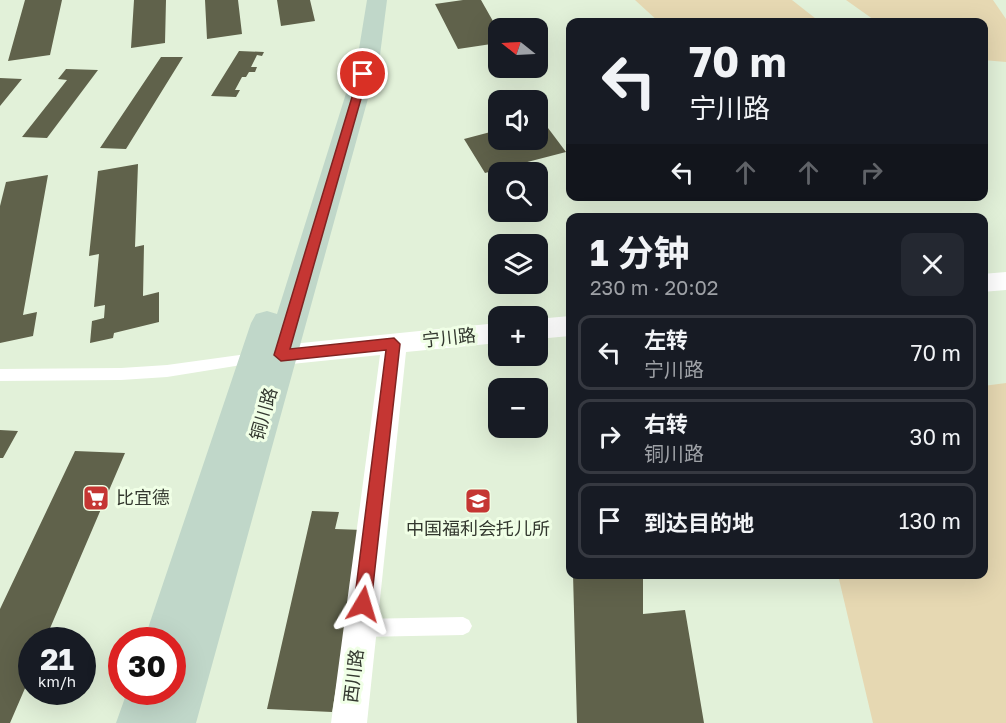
<!DOCTYPE html>
<html lang="zh">
<head>
<meta charset="utf-8">
<style>
	:root { --surface:#171b24; --page:#242831; --text:#f1f3f6; --muted:#9ea1a6; --line:#363941 }
	body { margin:0; font-family:"Golos Text","Noto Sans SC",sans-serif; background:var(--page); color:var(--text); height:100vh; display:flex; flex-direction:column; font-size:22px; white-space:nowrap }
	* { box-sizing:border-box; margin:0 }
	p { font-size:20px; color:var(--muted) }
	.icon { flex:none; width:33px; height:33px; fill:none; stroke:currentColor; stroke-width:2; stroke-linecap:round; stroke-linejoin:round }
	.map { position:relative; flex:1; overflow:hidden }
	.sheet { position:absolute; left:566px; top:213px; width:422px; height:366px; display:flex; flex-direction:column; background:var(--surface); border-radius:12px; box-shadow:0 6px 24px #0002 }
	.sheet>* { flex:none }
	.banner { position:absolute; left:566px; top:18px; width:422px; height:183px; border-radius:12px; box-shadow:0 6px 24px #0002; background:#171b24; color:var(--text); overflow:hidden }
	.needle { width:39px; rotate:288deg }
	.buttons { position:absolute; left:488px; top:18px; display:grid; gap:12px }
	.buttons a { display:grid; place-items:center; width:60px; height:60px; border-radius:12px; background:var(--surface); box-shadow:0 6px 24px #0002; font-size:30px }
	.speed { position:absolute; left:18px; top:627px; display:flex; gap:12px; font-size:30px; font-weight:700; text-align:center }
	.speed>* { display:grid; place-content:center; width:78px; height:78px; border-radius:50%; background:var(--surface); box-shadow:0 6px 24px #0002; line-height:1 }
	.speed small { font-size:15px; font-weight:400 }
	.speed .limit { border:9px solid #d22; background:#fff; color:#111 }
	.pin { position:absolute; display:grid; place-items:center; width:51px; height:51px; color:#fff; margin:-26px; border:3px solid #fff; border-radius:50%; box-shadow:0 2px 6px #0007 }
	.me { position:absolute; width:66px; margin:-33px; rotate:7deg; stroke-linejoin:round; filter:drop-shadow(0 0 4px #0008) }
	.turn { display:flex; align-items:center; gap:21px; height:126px; padding:0 24px; font-size:27px }
	.turn .icon { width:78px; height:78px; stroke-width:2.5 }
	.turn b { display:block; font-size:42px; line-height:51px }
	.lanes { display:flex; align-items:center; height:57px; padding:0 24px; background:#0003; justify-content:center; gap:30px; direction:ltr }
	.lanes .off { opacity:.35 }
	.round { display:grid; place-items:center; flex:none; width:63px; height:63px; border-radius:12px; background:var(--page) }
	.headline { display:flex; align-items:center; justify-content:space-between; height:102px; padding:0 24px }
	h1 { font-size:36px; font-weight:700; line-height:45px }
	ul { padding:0; list-style:none }
	li { display:flex; align-items:center; gap:18px; height:75px; margin:0 12px 9px; padding:0 12px; border:3px solid var(--line); border-radius:12px }
	li div { flex:1 }
	li b { display:block; font-size:22px }
	li em { font-style:normal }
	.map>svg:first-child { display:block }
</style>
</head>
<body>
<div class="map">
<svg width="1006" height="723" viewBox="0 0 1006 723">
	<rect width="100%" height="100%" fill="#e2f1d9"/>
	<path fill="#e6d8b2" d="M635,0h157l28,22h-161z
		M846,0h147l13,19v43l-23,-2 -1,-38h-105z
		M1006,383v340h-133l-35,-148 144,-1 1,-188z"/>
	<path fill="#60624b" d="M25,0h37l-12,55 -42,6z
		M134,0h32l-1,43 -34,5z
		M205,0h33l4,34 -35,5z
		M277,0h33l5,21 -34,5z
		M463,0h18l17,30v13l-40,6 -23,-45z
		M239,51l25,1 -2,4 -5,-1 -6,12h6l-2,5h-6l-3,5h-4l-7,13h5l-4,7 -25,-1z
		M161,57h22l-57,92 -26,-1z
		M66,69l32,1 -51,68 -25,-1 45,-57 -9,-1z
		M0,78l22,1 -22,27z
		M542,120l24,32 -81,21 -21,-34 34,-9v10h39v-19z
		M138,164l-3,83 9,-2 -1,51 16,-4v30l-45,11 -1,5 -23,5 2,-22 12,-3 1,-13 -11,2 5,-53 -10,2 9,-85z
		M48,175l-25,140 14,-3 -4,24 -33,7v-137l6,-24z
		M0,430l18,1 -15,27h-3z
		M75,451l50,2 -80,187h-13v32l-22,51h-10v-114z
		M312,511l27,1 -4,17 28,1 -31,182 -65,-3z
		M573,574h70v40l42,-4 19,113h-127z"/>
	<g fill="none" stroke-linecap="round" stroke-linejoin="round">
		<path fill="#fff" fill-rule="evenodd" d="M254,353l5,1 2,4 -2,4 -5,1 -87,14 -46,3 -121,1v-12l121,-1 46,-3z
			M463,617l6,3 3,6 -3,6 -6,3 -103,2 -6,-3 -3,-6 3,-6 6,-3z"/>
		<path fill="#fff" fill-rule="evenodd" d="M1006,272v18l-24,2v-18z
			M570,316v20l-33,3v-20z
			M498,323v20l-92,9 -39,371h-36l49,-368 -118,12 -9,-3 -4,-7 4,-7 9,-3z"/>
		<path fill="#c0d7c9" fill-rule="evenodd" d="M367,0h20l-7,55 -184,668h-80l11,-31h45v-52h-28l107,-317 5,-9 11,-3 10,3 81,-259z"/>
	</g>
	<path fill="#c53633" stroke="#802321" stroke-width="1.5" d="M363,71l5,3 -78,275 104,-11 6,6 -29,260 -2,6 -6,3 -6,-3 -3,-6 32,-254 -105,11 -7,-6 85,-281z"/>
	<defs>
		<symbol id="supermarket-square" viewBox="-11 -11 22 22"><rect x="-9" y="-9" width="18" height="18" rx="4" fill="#c53633" stroke="#f0ffe6"/><path d="M-6-5.5h2.5l.6 2H6L4.5 2H-2.5L-4.4-4H-6ZM-1.5 3.2a1.3 1.3 0 1 0 .1 0ZM3 3.2a1.3 1.3 0 1 0 .1 0Z" fill="#fff"/></symbol>
		<symbol id="school-square" viewBox="-11 -11 22 22"><rect x="-9" y="-9" width="18" height="18" rx="4" fill="#c53633" stroke="#f0ffe6"/><path d="M0-5L7-2L0 1L-7-2ZM-4 1L0 2.5L4 1V4Q0 6-4 4Z" fill="#fff"/></symbol>
	</defs>
	<g fill-rule="evenodd">
		<use href="#supermarket-square" x="81" y="483" width="30" height="30"/>
		<use href="#school-square" x="463" y="486" width="30" height="30"/>
	</g>
	<g text-anchor="middle" stroke-width="6" stroke-linejoin="round" paint-order="stroke">
		<g font-size="18" fill="#33382f" stroke="#f0ffe6">
			<text transform="translate(449 338) rotate(-6)" y="6">宁川路</text>
			<text transform="translate(264 414) rotate(-74)" y="6">铜川路</text>
			<text transform="translate(354 676) rotate(-83)" y="6">西川路</text>
		</g>
		<g font-size="18" fill="#33382f" stroke="#f0ffe6" text-anchor="start">
			<text x="116" y="504">比宜德</text>
			<text x="478" y="535" text-anchor="middle">中国福利会托儿所</text>
		</g>
	</g>
</svg>
<div class="buttons">
<a><svg class="needle" viewBox="-14 -14 28 28"><path d="M0-13l5 13h-10z" fill="#e53935"/><path d="M0 13l5-13h-10z" fill="#9ea1a6"/></svg></a>
<a><svg class="icon" aria-label="sound" viewBox="0 0 24 24"><path d="M4 9h4l5-4v14l-5-4H4zM17 9q2 3 0 6"/></svg></a>
<a><svg class="icon" aria-label="search" viewBox="0 0 24 24"><circle cx="10" cy="10" r="6"/><path d="M15 15l6 6"/></svg></a>
<a><svg class="icon" aria-label="layers" viewBox="0 0 24 24"><path d="M12 4l9 5-9 5-9-5zM3 14l9 5 9-5"/></svg></a>
<a>+</a>
<a>−</a>
</div>
<div class="speed"><div>21<small>km/h</small></div><div class="limit">30</div></div>
<div class="pin" style="left:363px;top:74px;background:#d93025"><svg class="icon" aria-label="arrive" viewBox="0 0 24 24"><path d="M6 21V4h12l-3 4 3 4H6"/></svg></div>
<svg class="me" style="left:363px;top:604px" viewBox="-20 -20 40 40"><path d="M0-17L14 15 0 8-14 15z" fill="#c53633" stroke="#fff" stroke-width="4"/></svg>
<div class="banner">
<div class="turn"><svg class="icon" aria-label="left" viewBox="0 0 24 24"><path d="M17 20v-9H6M10 6l-5 5 5 5"/></svg><div><b>70 m</b>宁川路</div></div>
<div class="lanes"><svg class="icon" aria-label="left" viewBox="0 0 24 24"><path d="M17 20v-9H6M10 6l-5 5 5 5"/></svg><svg class="icon off" aria-label="ahead" viewBox="0 0 24 24"><path d="M12 20V5M6 11l6-6 6 6"/></svg><svg class="icon off" aria-label="ahead" viewBox="0 0 24 24"><path d="M12 20V5M6 11l6-6 6 6"/></svg><svg class="icon off" aria-label="right" viewBox="0 0 24 24"><path d="M7 20v-9h11M14 6l5 5-5 5"/></svg></div>
</div>
<section class="sheet">
<div class="headline"><div><h1>1 分钟</h1><p>230 m · 20:02</p></div><a class="round"><svg class="icon" aria-label="close" viewBox="0 0 24 24"><path d="M6 6l12 12M18 6L6 18"/></svg></a></div>
<ul>
<li><svg class="icon" aria-label="left" viewBox="0 0 24 24"><path d="M17 20v-9H6M10 6l-5 5 5 5"/></svg><div><b>左转</b><p>宁川路</p></div><em>70 m</em></li>
<li><svg class="icon" aria-label="right" viewBox="0 0 24 24"><path d="M7 20v-9h11M14 6l5 5-5 5"/></svg><div><b>右转</b><p>铜川路</p></div><em>30 m</em></li>
<li><svg class="icon" aria-label="arrive" viewBox="0 0 24 24"><path d="M6 21V4h12l-3 4 3 4H6"/></svg><div><b>到达目的地</b></div><em>130 m</em></li>
</ul>
</section>
</div>
</body>
</html>
